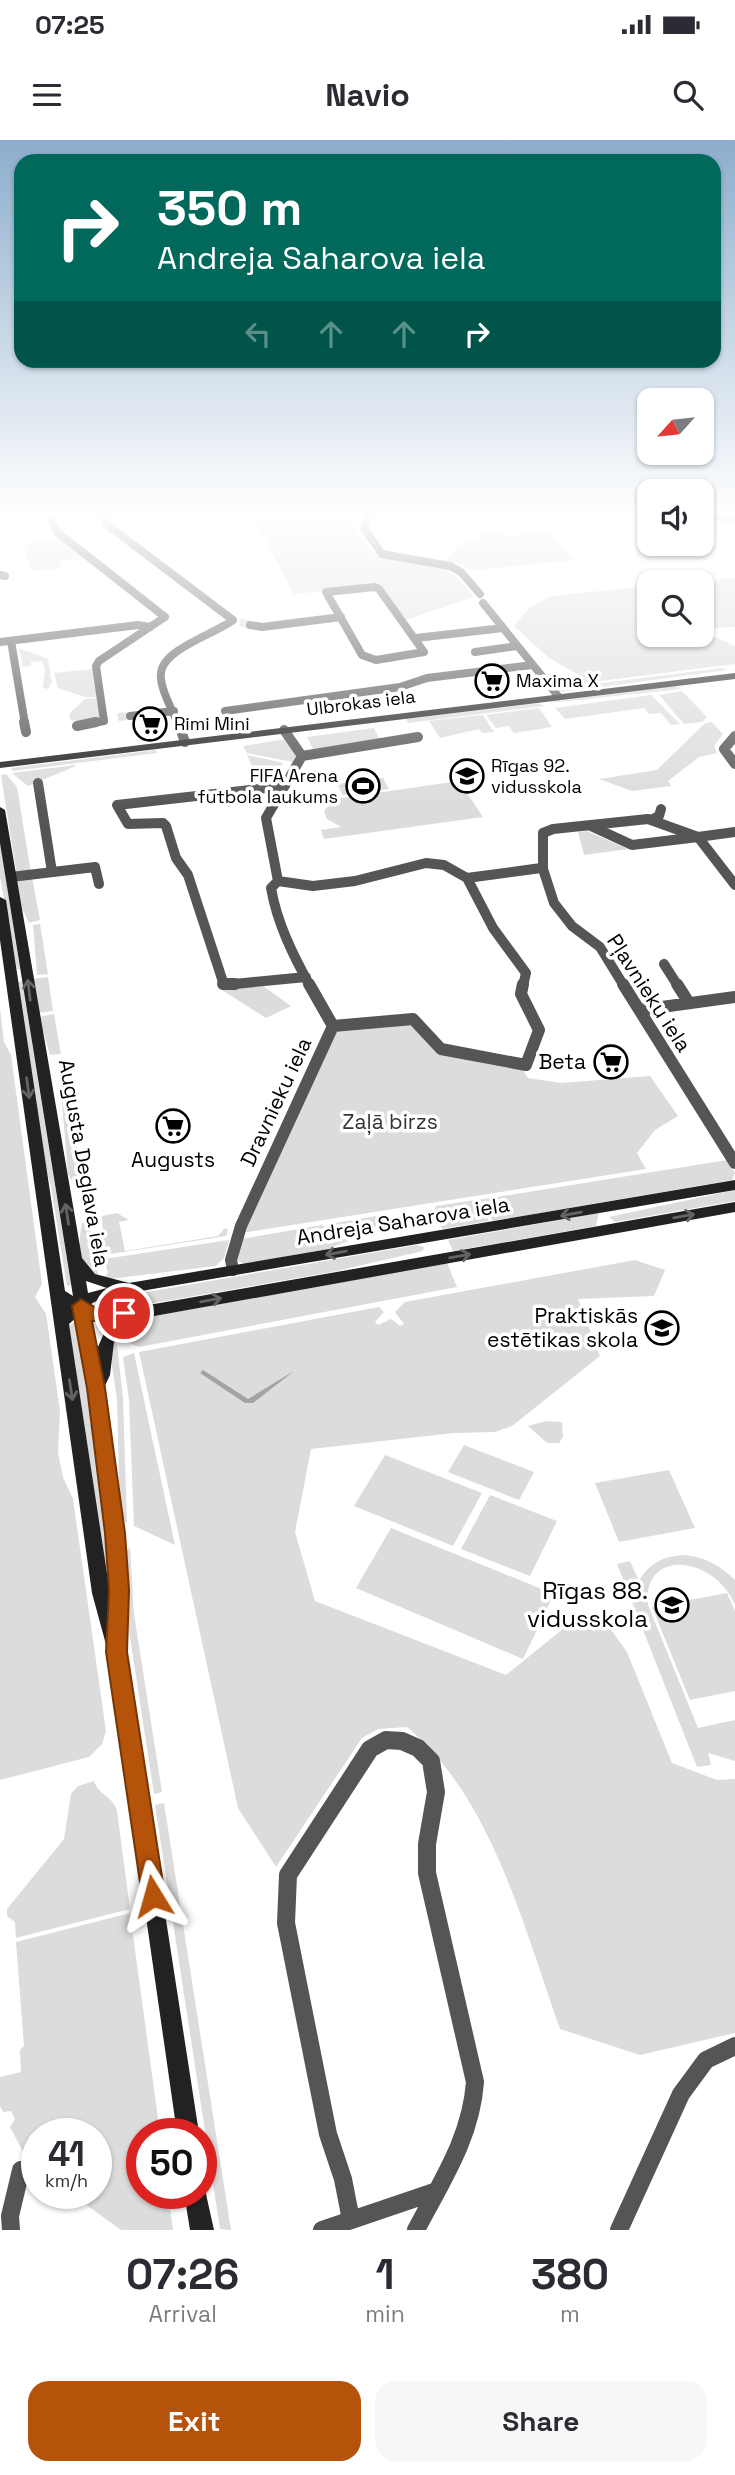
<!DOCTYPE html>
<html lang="en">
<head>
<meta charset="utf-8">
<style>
	:root { --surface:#fff; --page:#f7f7f7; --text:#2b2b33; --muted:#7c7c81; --accent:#b45309 }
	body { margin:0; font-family:"Space Grotesk",sans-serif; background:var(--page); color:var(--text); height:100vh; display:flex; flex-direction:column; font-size:26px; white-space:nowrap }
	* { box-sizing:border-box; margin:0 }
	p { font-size:23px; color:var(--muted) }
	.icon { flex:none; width:38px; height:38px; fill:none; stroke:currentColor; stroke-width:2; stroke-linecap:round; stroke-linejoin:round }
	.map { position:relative; height:2090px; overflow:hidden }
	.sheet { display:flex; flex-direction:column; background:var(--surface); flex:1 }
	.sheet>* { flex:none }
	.guide { position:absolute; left:14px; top:14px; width:707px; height:214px; border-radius:21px; box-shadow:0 2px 5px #0004; background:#00695c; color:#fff; overflow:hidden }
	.needle { width:46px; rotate:243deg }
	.buttons { position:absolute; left:637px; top:248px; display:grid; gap:14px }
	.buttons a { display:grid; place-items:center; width:77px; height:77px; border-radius:14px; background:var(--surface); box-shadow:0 2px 5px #0004; font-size:35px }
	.speed { position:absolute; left:21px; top:1978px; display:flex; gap:14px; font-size:35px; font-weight:700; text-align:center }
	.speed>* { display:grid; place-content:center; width:91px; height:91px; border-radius:50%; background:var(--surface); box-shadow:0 2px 5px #0004; line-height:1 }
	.speed small { font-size:18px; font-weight:400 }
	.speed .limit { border:10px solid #d22; background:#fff; color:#111 }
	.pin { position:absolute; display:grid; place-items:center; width:60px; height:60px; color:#fff; margin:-30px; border:4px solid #fff; border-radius:50%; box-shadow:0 2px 7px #0007 }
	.me { position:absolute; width:77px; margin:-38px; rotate:352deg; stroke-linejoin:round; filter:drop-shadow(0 0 5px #0008) }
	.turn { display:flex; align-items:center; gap:24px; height:147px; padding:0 28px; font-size:32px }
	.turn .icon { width:91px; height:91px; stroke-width:2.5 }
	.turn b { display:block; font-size:49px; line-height:60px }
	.lanes { display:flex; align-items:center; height:66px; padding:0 28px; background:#0003; justify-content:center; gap:35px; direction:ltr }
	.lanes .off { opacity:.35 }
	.eta { display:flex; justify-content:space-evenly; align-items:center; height:119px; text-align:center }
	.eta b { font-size:42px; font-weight:700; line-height:49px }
	.primary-button { display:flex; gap:14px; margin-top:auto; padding:14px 28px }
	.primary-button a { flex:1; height:80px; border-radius:21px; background:var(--accent); color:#fff; font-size:28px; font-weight:700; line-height:80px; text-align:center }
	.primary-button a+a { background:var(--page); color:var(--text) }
	.status { display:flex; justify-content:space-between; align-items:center; height:49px; padding:0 35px; background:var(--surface); direction:ltr }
	.status svg { height:19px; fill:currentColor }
	header { display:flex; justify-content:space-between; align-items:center; height:91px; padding:0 28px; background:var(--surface); font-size:32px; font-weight:700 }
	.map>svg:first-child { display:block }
</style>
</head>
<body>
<div class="status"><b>07:25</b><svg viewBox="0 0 49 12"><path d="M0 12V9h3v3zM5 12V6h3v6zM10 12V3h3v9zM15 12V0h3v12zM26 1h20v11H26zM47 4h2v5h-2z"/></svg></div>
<header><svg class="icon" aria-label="menu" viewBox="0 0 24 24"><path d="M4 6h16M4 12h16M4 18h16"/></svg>Navio<svg class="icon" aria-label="search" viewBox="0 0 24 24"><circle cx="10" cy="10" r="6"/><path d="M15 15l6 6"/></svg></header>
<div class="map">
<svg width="735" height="2090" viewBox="0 0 735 2090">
	<rect width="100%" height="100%" fill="#fff"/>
	<path fill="#dcdcdc" d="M252,374h72l32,10 -1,5 19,25 67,13 15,9 18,21 -69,23 -26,-35 -85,9z
		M633,375l11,7 -96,11 27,27 -101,10 -28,-10 16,-19 6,3 16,-13 26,5 110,-14z
		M47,397l2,3 10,-1 27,20 -26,2 1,7 -30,3 -7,-25z
		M735,438v49l-33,1v-45h-16z
		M649,446v49h53v-4l33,15v18l-159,20 5,-8 -32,-18 -35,-32 14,-17 23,-13z
		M19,508l29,11 4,25 -3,1v4l-6,-1 2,-19 -3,-8 -11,1v4l-8,1z
		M721,528l7,2 -164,22 -9,-3z
		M94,529l3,28h-12l-27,-9 -4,-15z
		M675,546l7,3 -132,14 1,-1z
		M682,551l25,26 -5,5 -18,2 -25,-29z
		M651,555l29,29 -9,1 -10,-12 -12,1 -5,-6 -79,11 -10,-11z
		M97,558l3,20 -29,3 -2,-7 16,-15z
		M538,563l7,3 -137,17 -2,-4z
		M539,568l13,19 -38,6 -5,-7 -13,2 -10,-13z
		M483,575l11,17 -12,1 -3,-4 -39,9 -11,-17z
		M712,582l11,12 -9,12 3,7 -18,4 -31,24 3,5 -39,5 -33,-12 58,-9 48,-47z
		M374,588l6,12 -67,9 -6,-12z
		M286,599l11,14 -4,9 -46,-9 -4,-7z
		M156,610l1,3 -144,18 -2,-3z
		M247,615l36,8 -12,21h-11z
		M76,626l-48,20 -16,-13 63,-8z
		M6,634l11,13 14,86h-13l-2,-3 -15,-95z
		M383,638l6,11 -46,6 -6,-11z
		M459,641l24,36 -159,22 -3,-9 20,-3 -14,-8 -3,-8 11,-12z
		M587,691l41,18 -44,6 -6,-23z
		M0,703l1,3 19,123h-3l-17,-92z
		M32,737l8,43 -11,3 -7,-15 -5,-26z
		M40,784l8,50 -11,1 -4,-50z
		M48,837l5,34 -15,2 -6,-34z
		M22,841l49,304 -4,1 -16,-99 -8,-29 -25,-176z
		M263,846l28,20 -25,12 -44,-28z
		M0,868l4,34 7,13 31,229 -7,13 11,17 14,97 -2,42 5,24 10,22 33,232 -4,13 -13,13 -89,23z
		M54,874l7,40 -11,1 -11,-38z
		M409,881l28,29 85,19 6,9 33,5 89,-7 28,40 -23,14 -18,23 9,16 -405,64 90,-198 10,-6z
		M69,959l16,97 -3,1 -14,-23 -6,-71z
		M727,1020l8,13 -3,7 -239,41 -15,-21z
		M735,1050v11l-120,21 -6,-5z
		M475,1060l14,21 -47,8 -8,-18 2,-5z
		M83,1062h3l12,72 -2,4c-18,-13 -18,-34 -14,-55l3,-1z
		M117,1073l12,7 -10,2 6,29 93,-15 7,-8 3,2 -2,6 -122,19 -2,-39z
		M599,1073l-3,13 -143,25 -5,-11z
		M388,1074l-5,11 -30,6 2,6 -25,-13z
		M322,1085l26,16 -20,8 -84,15 -6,-3 3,-22z
		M229,1100l-5,18 -8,8 -115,14 7,-7 -4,-14z
		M417,1105l7,2 -1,4 -91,21 -230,40 -1,-12z
		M635,1120l30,10 -11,26 -76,3 22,57 -88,70 -17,6 -41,1 -143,16 -16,83 20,69 191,74 74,-60 22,2 25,35 45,111 45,17 18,-1v254l-95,22 -80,-26c-36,-101 -68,-231 -153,-302l-29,2 -16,9 -86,129 -38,-59 -99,-456 240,-45 5,5 -9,10 3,3 13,-6 9,7 4,-2 -9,-12 10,-10z
		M447,1123l10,24 -318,60 -24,-10 15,-12 18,-8z
		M73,1183l5,2 25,163 5,76 -3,6 -36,-245z
		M113,1201l4,4 6,53 4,126 -7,-10 -3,-115 -6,-40z
		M134,1213l41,192 -41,-19 -5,-126 -6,-43z
		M546,1281l16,1 1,15 -4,6h-12l-19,-17z
		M464,1305l70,27 -15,28 -71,-28z
		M385,1315l97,38 -29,53 -99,-40z
		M669,1330l26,58 -76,14 -24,-59z
		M490,1355l67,26 -27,55 -69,-27z
		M391,1388l163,66 -31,65 -167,-71z
		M130,1407l4,67 28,178 -8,2 -25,-163 -6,-75z
		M684,1415c21,2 37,11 51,25v25c-21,-50 -93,-57 -87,0l50,123 37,-8v41l-27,-8 3,12 -14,2 -80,-203 13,-3 9,20c10,-18 25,-25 45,-26z
		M727,1453l8,18v80l-45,9 -38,-93z
		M94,1641c5,15 19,15 23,30l13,98 -114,29 -1,-16 -8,-6v-7l57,-70 7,-45 7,-8z
		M164,1663l67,427 -11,-1 -65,-424z
		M130,1773l30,220h-18v60h26l5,37h-52l-51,-37h26v-60h-59v35l-9,-7 -18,-34 5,-8 -4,-8 -8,1 -3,-6v-29l21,-5 -1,-22 4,-4 -8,-104z"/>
	<path fill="#a3a3a3" d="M203,1230l45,29 46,-28 -41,32h-8l-45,-30z"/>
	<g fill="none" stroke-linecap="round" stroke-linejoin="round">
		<path stroke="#d9d9d9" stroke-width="8" stroke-dasharray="8 3.5" stroke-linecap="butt" d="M240,482l10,3
			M118,577l12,-1"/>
		<path stroke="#555" stroke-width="8" d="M48,374l9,18 108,85 -66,44 -3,5 8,55 -17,3
			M101,374l5,10 127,96c-18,14 -70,29 -72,53 -2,14 12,38 17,51
			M369,374l-5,14 18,26 68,12 11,6 19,22
			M705,374l30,6
			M0,435l5,1
			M375,447l4,2 45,63 -48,8 -14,-5 -36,-63z
			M483,463l75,93
			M250,485l12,2 79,-10
			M416,498l87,-10
			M11,501l14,83
			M0,502l138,-17 12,2
			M475,512l42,-6
			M225,571l175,-24 27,-9 105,-13
			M130,576l44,-5"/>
		<path stroke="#555" stroke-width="10" d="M24,582l2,10
			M178,582l7,20
			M77,586l19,-4
			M284,590l18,26
			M735,596l-11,13 11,15
			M302,616l-36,62 12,63 -7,7c6,35 22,67 39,98
			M302,616l116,-19
			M38,643l14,89
			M285,646l-168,19 11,19 35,-1 3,3 10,32 12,17 36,110 82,-8
			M653,679l6,-3 2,-7
			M591,686l41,19 66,-8 37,48
			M11,737l84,-10 4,17
			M278,741l35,5 42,-5 71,-18 18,2 23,13
			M664,824l14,22
			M523,846l3,-13 -33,-45 -26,-50 74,-10
			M624,846l-24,-39 -28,-21 -18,-23 -11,-34v-36l10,-4 95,-10 50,18 37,-5"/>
		<path stroke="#555" stroke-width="12" d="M223,844h12
			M309,844l24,42
			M623,844l112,179
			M677,844l12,19
			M640,870l95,-13
			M333,886l80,-7 28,30 85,16 13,-35 -18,-36 2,-10
			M233,1130l-2,-10 10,-34 92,-200"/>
		<path stroke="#555" stroke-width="18" d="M351,2080l-8,-41 -15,-45 -42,-211 2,-48 82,-126 16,-9 16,1 16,7 13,13 5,31 -9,52v29l48,209c-4,56 -34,100 -59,148
			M11,2090l-1,-14 11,-46
			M322,2090l112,-38
			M619,2090l62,-136 25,-34 29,-14"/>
		<path fill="#222" fill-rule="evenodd" d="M735,533v6l-735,89v-6z
			M0,667l5,3 77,448 13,16 34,9 606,-103v10l-600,102 -41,10 -4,3 7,4 46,-3 592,-104v10l-592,106 -17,11 -12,13 -4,33 -6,13c11,83 25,164 22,248l-3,6 76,491h-22l-69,-481 -16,-59 -92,-653v-43l6,3 59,391 8,5 -73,-453zM86,1141l21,7 -19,5zM77,1177l29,216 4,60 -41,-269zM119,1179l-13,10 -9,20 -5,-29z
			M201,2043l3,2 10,45h-24l-6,-37h17z"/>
	</g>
	<defs><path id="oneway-shaft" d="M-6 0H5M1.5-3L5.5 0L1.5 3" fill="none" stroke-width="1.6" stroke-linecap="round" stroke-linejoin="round" transform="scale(1.75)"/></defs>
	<g stroke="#646464">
		<use href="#oneway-shaft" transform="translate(29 850) rotate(-97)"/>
		<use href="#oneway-shaft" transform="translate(28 948) rotate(82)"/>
		<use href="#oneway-shaft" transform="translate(67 1074) rotate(-99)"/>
		<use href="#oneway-shaft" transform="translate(571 1074) rotate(170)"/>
		<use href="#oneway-shaft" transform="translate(684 1076) rotate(-10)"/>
		<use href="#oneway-shaft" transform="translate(336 1113) rotate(170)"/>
		<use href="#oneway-shaft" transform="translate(460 1116) rotate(-10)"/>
		<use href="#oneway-shaft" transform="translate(211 1160) rotate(-10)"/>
		<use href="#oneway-shaft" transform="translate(71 1250) rotate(81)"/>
	</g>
	<linearGradient id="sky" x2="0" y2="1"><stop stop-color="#8cadcc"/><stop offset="0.56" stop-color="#fff"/><stop offset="1" stop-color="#fff" stop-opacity="0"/></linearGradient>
	<rect width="735" height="667" fill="url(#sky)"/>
	<path fill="#b45309" stroke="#753606" stroke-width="2" d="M81,1159l17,10 26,-2 9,6 -9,7 -32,1 13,67 20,145 4,57 -2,62 38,244 -3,8 -9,3 -8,-3 -3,-8 -36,-244 3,-62 -4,-57 -18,-145 -15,-82z"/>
	<defs>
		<symbol id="supermarket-ring" viewBox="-11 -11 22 22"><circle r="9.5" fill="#fff" stroke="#000" stroke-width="1.5"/><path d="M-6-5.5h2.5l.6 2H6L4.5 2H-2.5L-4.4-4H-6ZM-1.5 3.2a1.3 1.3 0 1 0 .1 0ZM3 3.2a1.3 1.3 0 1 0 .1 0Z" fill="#000"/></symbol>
		<symbol id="school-ring" viewBox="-11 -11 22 22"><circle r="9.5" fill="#fff" stroke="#000" stroke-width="1.5"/><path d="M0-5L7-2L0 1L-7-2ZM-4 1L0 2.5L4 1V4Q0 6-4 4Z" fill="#000"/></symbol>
		<symbol id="stadium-ring" viewBox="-11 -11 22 22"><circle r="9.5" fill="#fff" stroke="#000" stroke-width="1.5"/><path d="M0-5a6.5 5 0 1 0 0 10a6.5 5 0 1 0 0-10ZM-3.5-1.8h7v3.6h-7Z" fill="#000"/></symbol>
	</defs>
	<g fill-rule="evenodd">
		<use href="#supermarket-ring" x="473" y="522" width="38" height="38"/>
		<use href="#supermarket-ring" x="131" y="565" width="38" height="38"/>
		<use href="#school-ring" x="448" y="617" width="38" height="38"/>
		<use href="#stadium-ring" x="344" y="627" width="38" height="38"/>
		<use href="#supermarket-ring" x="592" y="903" width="38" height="38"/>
		<use href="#supermarket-ring" x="154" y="967" width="38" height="38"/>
		<use href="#school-ring" x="643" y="1169" width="38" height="38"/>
		<use href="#school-ring" x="653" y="1446" width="38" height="38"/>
	</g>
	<g text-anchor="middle" stroke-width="7" stroke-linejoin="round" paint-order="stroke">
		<g font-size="18" fill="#000" stroke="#fff" text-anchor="start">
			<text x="516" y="547">Maxima X</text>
			<text x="174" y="590">Rimi Mini</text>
			<text x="491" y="632">Rīgas 92.<tspan x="491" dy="21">vidusskola</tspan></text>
			<text x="338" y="642" text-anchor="end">FIFA Arena<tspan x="338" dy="21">futbola laukums</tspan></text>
		</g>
		<g font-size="18" fill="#000" stroke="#fff">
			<text transform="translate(361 563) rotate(-7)" y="6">Ulbrokas iela</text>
		</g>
		<g font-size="21" fill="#000" stroke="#fff">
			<text transform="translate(649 853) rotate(57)" y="7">Pļavnieku iela</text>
			<text transform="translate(276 962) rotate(-65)" y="7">Dravnieku iela</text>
			<text transform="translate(84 1023) rotate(80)" y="7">Augusta Deglava iela</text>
			<text transform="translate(403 1081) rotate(-9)" y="7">Andreja Saharova iela</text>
		</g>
		<g font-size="21" fill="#000" stroke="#fff" text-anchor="end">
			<text x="586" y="929">Beta</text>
			<text x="173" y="1027" text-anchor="middle">Augusts</text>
			<text x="638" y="1183">Praktiskās<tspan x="638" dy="24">estētikas skola</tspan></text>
		</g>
		<g font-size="21" fill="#333" stroke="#fff">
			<text x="390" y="989">Zaļā birzs</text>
		</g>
		<g font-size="24" fill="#000" stroke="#fff" text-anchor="end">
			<text x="648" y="1459">Rīgas 88.<tspan x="648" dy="28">vidusskola</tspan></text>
		</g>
	</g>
</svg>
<div class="buttons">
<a><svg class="needle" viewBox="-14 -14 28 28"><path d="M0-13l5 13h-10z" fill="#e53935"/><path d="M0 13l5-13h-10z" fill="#7c7c81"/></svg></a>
<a><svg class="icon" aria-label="sound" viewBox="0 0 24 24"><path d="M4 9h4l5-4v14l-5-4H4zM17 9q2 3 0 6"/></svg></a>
<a><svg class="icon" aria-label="search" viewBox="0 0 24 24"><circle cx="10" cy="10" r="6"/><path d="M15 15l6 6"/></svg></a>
</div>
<div class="speed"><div>41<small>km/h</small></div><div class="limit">50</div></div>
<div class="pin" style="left:124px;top:1173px;background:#d93025"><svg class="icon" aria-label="arrive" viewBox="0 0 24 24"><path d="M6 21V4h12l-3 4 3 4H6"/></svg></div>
<svg class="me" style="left:153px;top:1756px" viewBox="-20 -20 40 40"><path d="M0-17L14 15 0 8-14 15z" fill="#b45309" stroke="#fff" stroke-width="4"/></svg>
<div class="guide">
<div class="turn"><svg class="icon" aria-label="right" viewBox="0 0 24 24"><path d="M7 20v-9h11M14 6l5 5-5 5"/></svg><div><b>350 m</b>Andreja Saharova iela</div></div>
<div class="lanes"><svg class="icon off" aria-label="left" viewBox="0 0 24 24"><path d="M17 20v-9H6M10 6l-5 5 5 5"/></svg><svg class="icon off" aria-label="ahead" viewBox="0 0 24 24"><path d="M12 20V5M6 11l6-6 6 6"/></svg><svg class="icon off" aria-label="ahead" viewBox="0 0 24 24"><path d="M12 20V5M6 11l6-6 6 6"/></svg><svg class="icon" aria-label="right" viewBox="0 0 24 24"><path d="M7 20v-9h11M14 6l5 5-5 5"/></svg></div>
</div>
</div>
<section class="sheet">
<div class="eta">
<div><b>07:26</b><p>Arrival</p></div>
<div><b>1</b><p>min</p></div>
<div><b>380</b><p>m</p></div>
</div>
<div class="primary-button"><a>Exit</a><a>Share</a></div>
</section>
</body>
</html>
